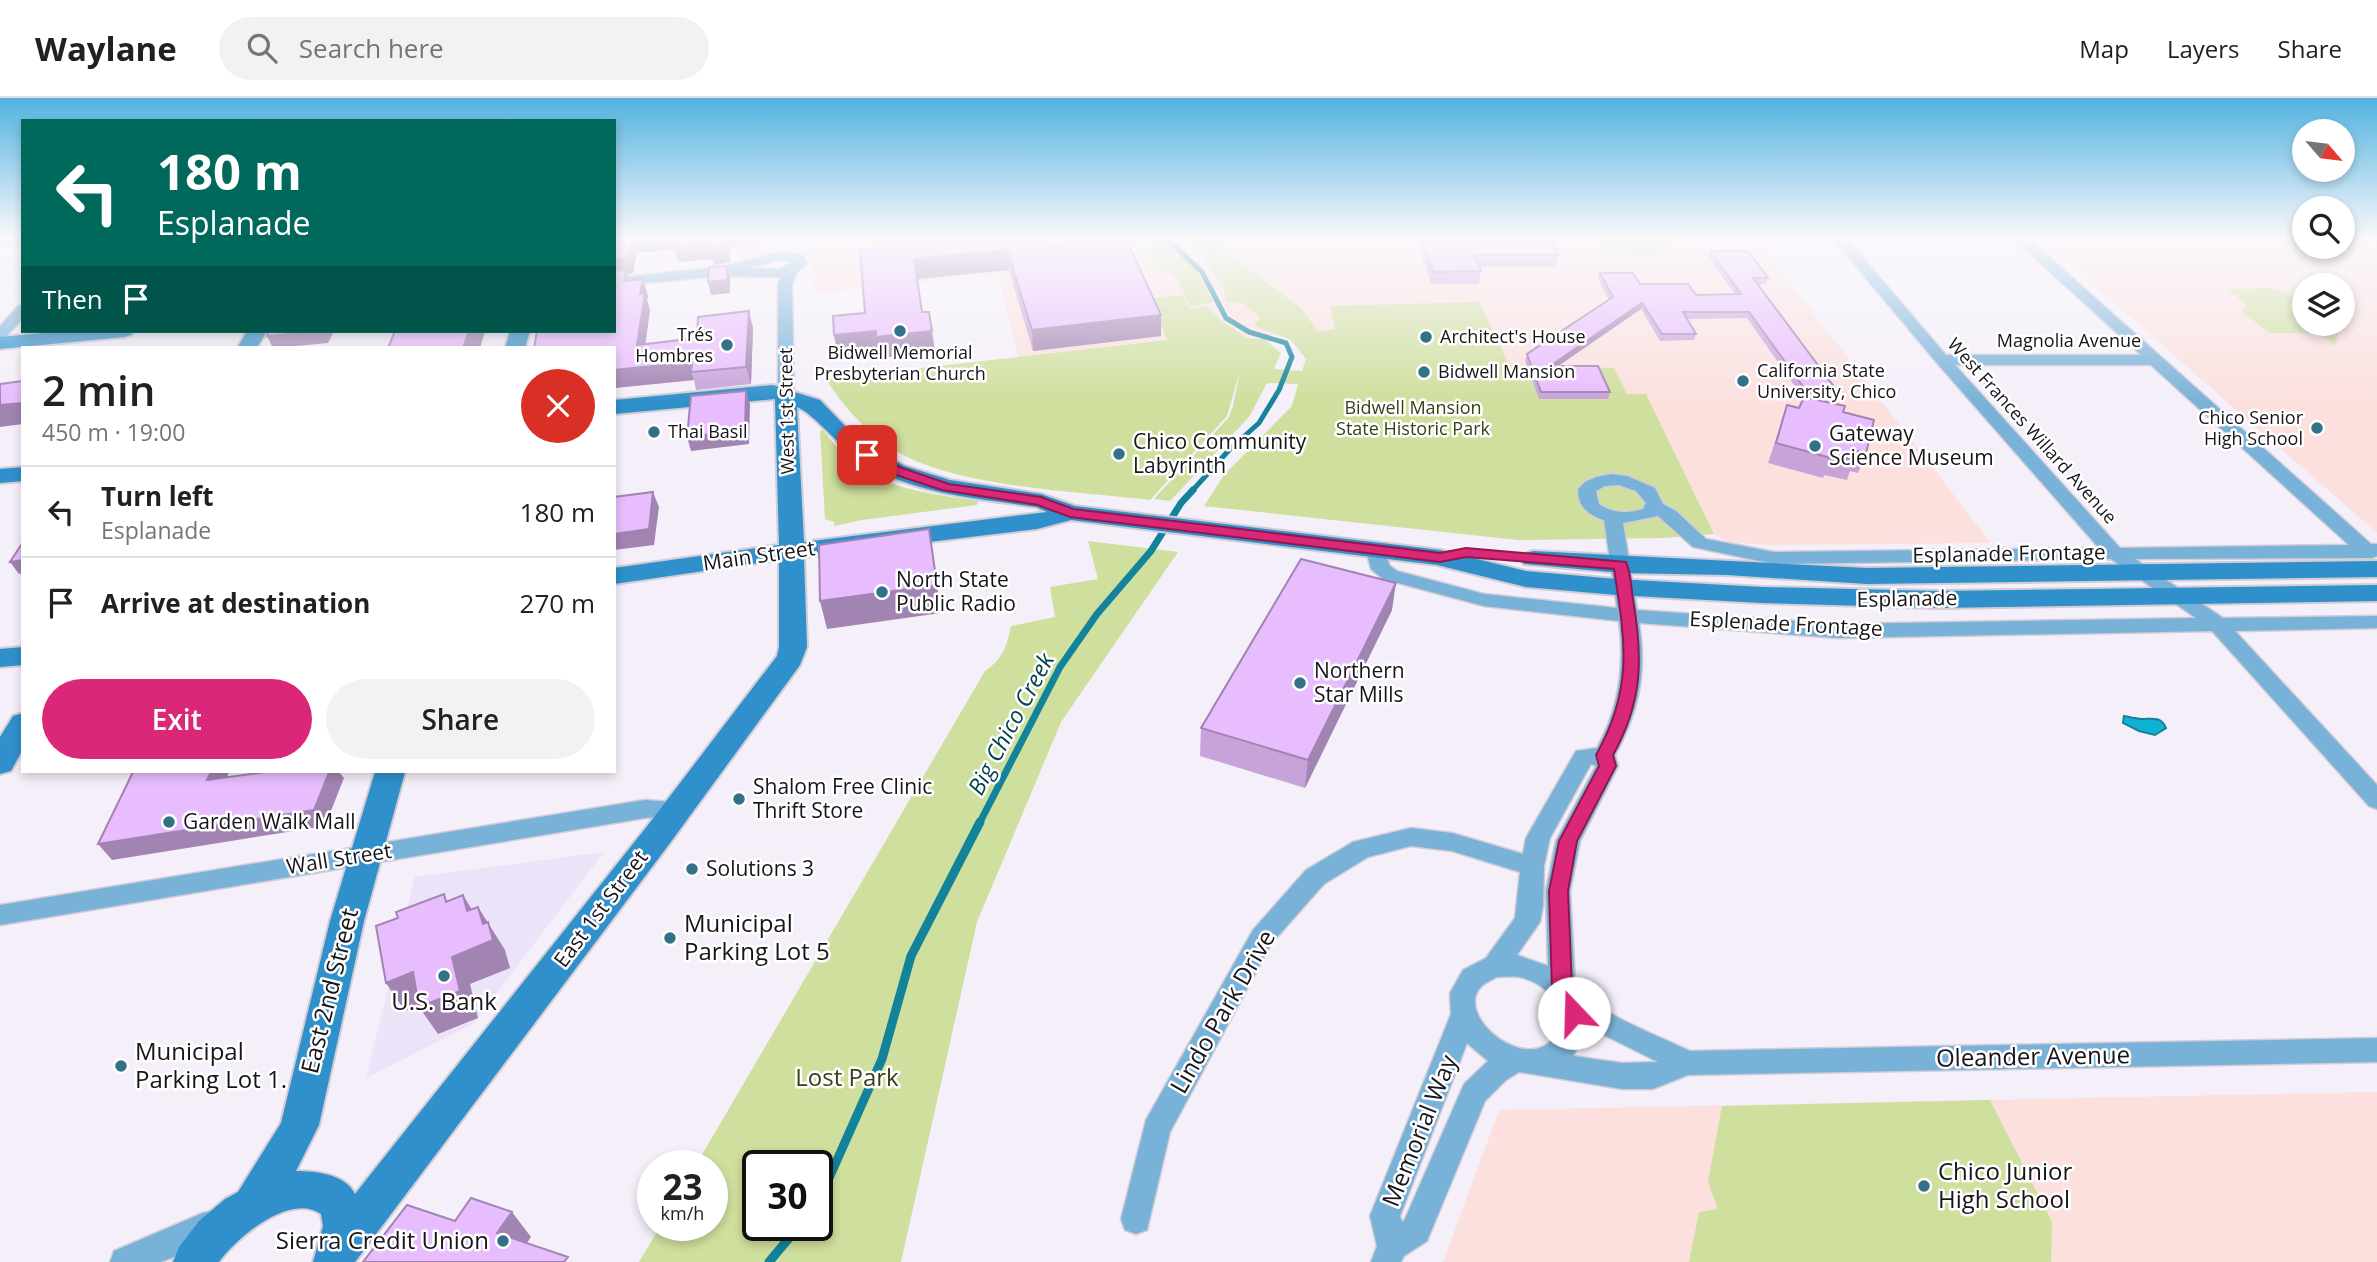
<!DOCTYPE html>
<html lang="en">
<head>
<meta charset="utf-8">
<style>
	:root { --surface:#fff; --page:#f2f2f2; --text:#202124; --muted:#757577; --line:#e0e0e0; --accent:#db2777 }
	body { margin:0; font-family:"Open Sans",sans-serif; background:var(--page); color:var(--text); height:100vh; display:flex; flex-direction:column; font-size:26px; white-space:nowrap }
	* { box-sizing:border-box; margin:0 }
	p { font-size:23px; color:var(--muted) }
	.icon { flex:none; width:38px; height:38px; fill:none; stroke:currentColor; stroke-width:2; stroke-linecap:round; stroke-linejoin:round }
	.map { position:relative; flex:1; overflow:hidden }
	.details { position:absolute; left:21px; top:248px; width:595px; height:427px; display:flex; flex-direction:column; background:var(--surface); border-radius:0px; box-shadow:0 4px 10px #0003 }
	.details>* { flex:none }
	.top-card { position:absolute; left:21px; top:21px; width:595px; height:214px; border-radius:0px; box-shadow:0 4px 10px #0003; background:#00695c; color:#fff; overflow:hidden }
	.needle { width:46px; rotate:118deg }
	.fabs { position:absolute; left:2292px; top:21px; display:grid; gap:14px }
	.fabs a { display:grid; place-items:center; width:63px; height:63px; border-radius:50%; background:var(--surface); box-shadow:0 4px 10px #0003; font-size:35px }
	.speed { position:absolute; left:637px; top:1052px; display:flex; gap:14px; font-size:35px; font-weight:700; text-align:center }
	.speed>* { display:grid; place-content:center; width:91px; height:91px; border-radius:50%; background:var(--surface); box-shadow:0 4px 10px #0003; line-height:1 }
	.speed small { font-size:18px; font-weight:400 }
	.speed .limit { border:4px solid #111; border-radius:10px; background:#fff; color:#111 }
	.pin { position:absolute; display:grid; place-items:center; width:60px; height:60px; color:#fff; margin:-30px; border-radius:14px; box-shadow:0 4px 10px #0006 }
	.me { position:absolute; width:77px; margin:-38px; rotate:339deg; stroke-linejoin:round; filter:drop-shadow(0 0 5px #0008) }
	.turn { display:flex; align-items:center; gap:24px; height:147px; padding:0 21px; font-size:32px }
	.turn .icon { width:91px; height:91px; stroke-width:2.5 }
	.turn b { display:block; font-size:49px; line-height:60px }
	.then { display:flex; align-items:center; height:66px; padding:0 21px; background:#0003; gap:14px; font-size:26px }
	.round { display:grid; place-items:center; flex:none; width:74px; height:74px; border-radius:37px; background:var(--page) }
	.overview { display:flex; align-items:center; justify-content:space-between; height:119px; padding:0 21px }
	h1 { font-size:42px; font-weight:600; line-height:52px }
	.action { display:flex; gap:14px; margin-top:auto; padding:14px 21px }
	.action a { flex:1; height:80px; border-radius:42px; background:var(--accent); color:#fff; font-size:28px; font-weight:600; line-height:80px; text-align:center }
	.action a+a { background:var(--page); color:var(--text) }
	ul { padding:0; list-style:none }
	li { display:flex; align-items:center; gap:21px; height:91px; padding:0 21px; border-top:2px solid var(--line) }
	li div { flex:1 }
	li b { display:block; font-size:26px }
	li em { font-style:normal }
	header { display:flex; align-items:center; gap:42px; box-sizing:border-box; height:98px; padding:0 35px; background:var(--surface); border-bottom:2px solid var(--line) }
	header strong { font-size:33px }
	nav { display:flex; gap:38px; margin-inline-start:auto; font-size:24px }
	.search { width:490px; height:63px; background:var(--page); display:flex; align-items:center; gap:18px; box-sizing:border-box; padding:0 24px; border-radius:38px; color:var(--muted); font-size:26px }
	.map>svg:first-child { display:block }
</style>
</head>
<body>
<header>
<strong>Waylane</strong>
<div class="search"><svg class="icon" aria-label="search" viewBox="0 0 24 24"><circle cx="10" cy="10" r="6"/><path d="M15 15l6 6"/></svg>Search here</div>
<nav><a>Map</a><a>Layers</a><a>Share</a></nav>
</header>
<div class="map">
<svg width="2377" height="1164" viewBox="0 0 2377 1164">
	<rect width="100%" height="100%" fill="#f5eff9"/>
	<path fill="#ebe3f8" d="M604,754l-131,172 -107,54 49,-201z"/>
	<path fill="#fbe0de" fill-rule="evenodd" d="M614,141h1142l235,304 -224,2 -38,-3 -15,-8 -68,-140h-19l-113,-27 -184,-61 5,23 -88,9 -25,-17 -15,-15 -17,3 -38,-10 16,41 -150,17 -20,-82 -183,18 -4,-49 -43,5 -22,8 -88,7 2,-14z
		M2041,141h264v8h38v-8h34v294zM2305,187h38v39h-38z
		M2377,994v170h-934l56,-152z"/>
	<path fill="#cfdf9d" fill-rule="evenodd" d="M1179,141h23l14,6 85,63 17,23 17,-2 -5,-23 149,-4 30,63 105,3 13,26h19l68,140 -50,4 -146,2 -314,-34 20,-31 68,-69 6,-22 -31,-1 -18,34 -79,84 -16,-2 75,-82 4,-11 7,-35 -13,45 -77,84c-73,-9 -178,-12 -243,-43 -31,-15 -63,-48 -81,-78l341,-39 -16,-42 32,-3 7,14 17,-3 15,15 25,17 17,1 17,14 -7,16 28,2 4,-12 -15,-19 -37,-14 6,-8 -17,-15 -17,-2 -2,-12 -24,-38z
		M1592,141h82c-5,5 -10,13 -17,16 -19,9 -50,-6 -65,-16z
		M1167,144l29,27 17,33 -22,5 -16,-31 -37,-24z
		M2269,190l36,11v25h36l-6,21 -15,-12h-50l-28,-21 5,-7 -20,-16z
		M823,332c8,10 16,21 26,29 35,31 85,35 129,42l-1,4 -115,15 -28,6v-4l-9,-3 -5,-88z
		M1088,443l90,11 -117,170 -84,200 -76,340h-262l22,-37h51v-59l-16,-1 289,-494c18,-12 22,-25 26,-45l44,-9 -5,-30 48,-8zM758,1068h59v59h-59z
		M1990,1002l62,122 -1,40h-362l10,-50 19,-3 -10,-27 14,-76z"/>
	<path fill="#10b2d1" stroke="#12839a" stroke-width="2" d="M2124,618c5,1 12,3 18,3 10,0 19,-3 24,9l-11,7 -16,-4 -16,-8z"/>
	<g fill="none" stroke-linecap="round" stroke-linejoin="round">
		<path stroke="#12839a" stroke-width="5" d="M1167,141l35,33 24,46 23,14 37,11 6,14 -13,33 -20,33 -29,26 -38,42"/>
		<path stroke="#12839a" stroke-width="7" d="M979,726l81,-157 37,-53 54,-63 30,-48 12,-13"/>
		<path stroke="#12839a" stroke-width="9" d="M817,1107l65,-146 29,-103 69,-134
			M769,1164l31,-37"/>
		<defs>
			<path id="street" d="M0,141h23v5l-23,2z
				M1833,141h14l99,116h195l-127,-116h15l342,305h6v12l-5,2 -237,1 88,59 154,-2v12l-142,3 142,154v24l-8,-3 -157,-175 -373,7 -200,-15c8,49 0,88 -24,132l3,11 -38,75 -10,50 5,93c23,31 80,50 115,67l687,-13v24l-689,13 -35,14h-31l-103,-17 -13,8 -21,21 -58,140 -23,15 -3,6h-30l6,-16 -7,-30 81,-202 -1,-21 13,-23 23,-12 29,-40 5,-46 -68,-21 -41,-5 -43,11 -44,27 -53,60 -101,188 -23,98 -11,4 -11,-4 -4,-11 25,-99 107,-190 53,-60 47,-28 58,-14 41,5 71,21 3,-16 50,-87 21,-3c22,-39 28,-83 22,-127l-135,-15 -101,-27 -12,-10 -5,-19 2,-4h14l8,20 7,5 87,23 133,14 -13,-88c-16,-5 -26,-13 -26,-31l7,-7 11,-5 15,-3 16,2 28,12 8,16 13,7 30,28 68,13 325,-4 -162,-185zM1955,267h196l198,180 -229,3zM1619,387l17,6 10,12 -3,6c-15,5 -31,4 -44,-5l-3,-13 9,-5zM1658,418l35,31 81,17 337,-5 85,59 -357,6 -202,-14 -14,-87zM1591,666l5,2 -40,75 -10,50 2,75 -31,-11 23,-33 3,-16 1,-40 6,-28zM1497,879c7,0 15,-1 22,0 29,5 60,40 31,65 -32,28 -98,-31 -67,-57 4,-3 10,-6 14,-8zM1588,929l70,35 -36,1 -49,-7zM1467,945l21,18 -24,23 -59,135 -3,3 -2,-6z
				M779,154l23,3 5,8 -10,9 -5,12 2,111 -8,5 -8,-5v-111l3,-7 -62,-1 -105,10v-8l106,-11zM779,162l14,2 -14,7 -30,-1z
				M23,207v13l-18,20 -5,2v-14l18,-20z
				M645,702l40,3 4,6 -4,6 -40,3 -645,107v-20z
				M217,1112l11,4 4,11 -4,11 -67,26h-51l4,-11 89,-38z"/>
			<path id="secondary" d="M64,233h70l-3,4 -7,2 -124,12v-12z
				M247,233h20l-10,17h-20z
				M510,233h20l-5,17h-20z
				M773,287l47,15 27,28 28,22 30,16 45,14 91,14 34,12 365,44 86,21 90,8 146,8 176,4 439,-6v16l-439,7 -176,-5 -146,-8 -90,-8 -89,-22 -366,-45 -34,9 -233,28 3,90 -7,18 -130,178 -315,419h-42l10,-36 -2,-12c-31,-22 -85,24 -102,48h-46l6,-15 20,-26 26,-22 13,-7 43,-69 49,-202 45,-149h30l-41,149 -45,204 -23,46c20,0 49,3 59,23l293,-369 129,-169 2,-9v-87l-165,24v-16l165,-23 -4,-146 -161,15v-14zM797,309c16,6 44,41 62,53 51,34 117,38 177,47l11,5 -243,30z
				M23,369v14l-23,2v-14z
				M1533,453l334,17 510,-7v16l-510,7 -140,-9 -106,-2 -97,-9 -4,-5 4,-5z
				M23,549v18l-23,2v-18z
				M23,615v36l-12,22 -11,3v-37l13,-21z"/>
		</defs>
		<use href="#street" stroke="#d2ccd5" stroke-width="3"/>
		<use href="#secondary" stroke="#d2ccd5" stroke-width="4"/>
		<use href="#street" fill="#79b2d9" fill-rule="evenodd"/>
		<use href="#secondary" fill="#2f90cb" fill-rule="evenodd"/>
	</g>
	<path fill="#c8a3da" d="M614,141l140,4 -24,4v15l-16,3 -2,-6 -33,3 -4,-13 -38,4 -4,20 -6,2 2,6 19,15 -1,4 3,10 -5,34 52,-6 56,-10 -2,56 -55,6 -2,-10 -80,8z
		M1421,141l138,16 -3,12h-76l1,4 -2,13h-48l-11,-34z
		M1049,148l112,69v21l-128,15 -24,-81 -92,9 5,33 13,40 -55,6 -1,-6 -41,4 -4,-21 31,-22 18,-65z
		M1710,153l58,27 -2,6 -8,1 77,103 -3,7h-31l-54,-77 -60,1 9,15 -2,6 -34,1 -19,-32 -83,57 52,26 -2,7h-69l-14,-38 2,-7 82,-54 -11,-21 2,-6 40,11 56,11 39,-1 -27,-37z
		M1787,307l12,3 44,4 23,41 -8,20 -8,-2 -3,9 -23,-5 -1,3 -55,-15z
		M1392,512l-87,178 -105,-32 1,-28z"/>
	<path fill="#a284b2" d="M632,141h122v4l-24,4v15l-16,3 -2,-6 -33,3 -4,-13 -38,4 -4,20 -6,2 4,12 -17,-10v-17z
		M1007,152l2,20 -92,9 -3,-20z
		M727,168l3,13v14l-19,2 -3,-13z
		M643,181l5,17 -1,4 3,10 -7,52 -6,-17 3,-51z
		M1642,205l-1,6 -93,64 2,-7z
		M749,213l4,17 -2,56 -5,-17z
		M1161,217v21l-128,15 -1,-21z
		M320,233h14l-6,12 -55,5 -6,-12z
		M469,233h16l-5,17h-17z
		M876,233h56l3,21 -55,6 -1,-6 -41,4 -4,-21z
		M692,264l-1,10 3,8 -80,8v-18z
		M746,293l4,13 -1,40 -58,7 -4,-14z
		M23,305v21l-23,3v-22z
		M653,394l6,15 -5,38 -40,5v-16z
		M929,431l12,84 -114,16 -7,-28z
		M23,462v13l-4,1 -9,-12z
		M1396,485l-4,27 -87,178 3,-28z
		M211,674h18l-9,24 -13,-16z
		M329,674h10l5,6 -19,48 -213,34 -14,-16z
		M463,797l17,28 -13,-12z
		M478,809l27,43 5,18 -40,16 8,34 -40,16 -19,-27 33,-50 31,-33z
		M413,874l19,28 -27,11 -19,-28z
		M512,1114l19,25 -14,20 -20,-24z"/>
	<path fill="#e8bdfe" stroke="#a284b2" stroke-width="2" d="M614,141h18l-4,18 -14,3z
		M676,141h50v6l-16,4 1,-7 -37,4z
		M882,141h164l3,7 66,-7h11l35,76 -129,15 -25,-80 -93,9 8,53h7l3,19 -56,6v-6l-42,4 -1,-19 32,-3 -5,-63 23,-2z
		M1422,141h128l9,16h-84l6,16 -48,1z
		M1710,153h38l20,27h-15l82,110h-31l-55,-76h-66l13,22h-34l-20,-31 -92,63h48l12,26h-69l-14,-38 86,-57 -13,-24h33l7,11h48l8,11 45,-1z
		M727,168v14l-19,2 1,-15z
		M626,172l-2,11 19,-2 -3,15 5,-1 -8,52 60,-7 1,-21 51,-6 -3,56 -55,5 1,-10 -78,8v-22h-80l3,-17h77v-60z
		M269,233h51l-53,5z
		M395,233h74l-6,17h-75z
		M23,283v22l-23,2v-21z
		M746,293l-1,39 -58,7 4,-41z
		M1804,299l41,9 -2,6 31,8 -8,33 -8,-2 -3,9 -23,-5 -1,3 -55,-15 11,-38 12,3z
		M653,394l-4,37 -35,5v-37z
		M929,431l8,56 -117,16 -1,-56z
		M23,444v18l-13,2z
		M1301,461l95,24 -88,177 -107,-32z
		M133,674h78l-4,8 58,-8h64l-15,38 -216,34z
		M444,796l2,8 17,-7 4,16 11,-4 5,17 5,-2 5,18 -41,17 8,34 -41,16 -6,-35 -27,11 -10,-57 22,-8 -2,-6z
		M471,1100l41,14 -15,21 71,24 -4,5h-201l44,-57 48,16z"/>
	<linearGradient id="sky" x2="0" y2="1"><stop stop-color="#51b3df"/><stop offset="0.46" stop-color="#faf8fc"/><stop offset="1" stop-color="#faf8fc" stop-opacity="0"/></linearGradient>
	<rect width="2377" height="304" fill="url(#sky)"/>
	<path fill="#db2777" stroke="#8e194d" stroke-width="2" d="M867,353l35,17 47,16 92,13 32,12 367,44 26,-5 160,14c5,11 5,25 7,37 10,59 10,102 -20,156l3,11 -39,75 -9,50 4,97c9,9 15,19 9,31l-7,2 -7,-2 -5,-15 -10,-13 -3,-100 10,-50 40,-75 -3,-11c38,-67 29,-114 18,-186l-148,-12 -26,5 -370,-45 -32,-12 -96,-15 -49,-16 -30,-16v-6z"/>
	<g fill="#327186" stroke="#fff" stroke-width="2.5">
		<circle cx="900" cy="233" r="7"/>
		<circle cx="1426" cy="239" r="7"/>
		<circle cx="727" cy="247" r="7"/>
		<circle cx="1424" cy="274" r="7"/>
		<circle cx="1743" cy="283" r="7"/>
		<circle cx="2317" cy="330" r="7"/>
		<circle cx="654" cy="334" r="7"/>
		<circle cx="1815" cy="348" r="7"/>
		<circle cx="1119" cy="356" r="7"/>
		<circle cx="882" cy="494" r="7"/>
		<circle cx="1300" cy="585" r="7"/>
		<circle cx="739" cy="701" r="7"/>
		<circle cx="169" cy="724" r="7"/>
		<circle cx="692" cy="771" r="7"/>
		<circle cx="670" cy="840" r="7"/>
		<circle cx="444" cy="878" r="7"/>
		<circle cx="121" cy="968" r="7"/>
		<circle cx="1924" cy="1088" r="7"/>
		<circle cx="503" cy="1143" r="7"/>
	</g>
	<g text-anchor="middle" stroke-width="5" stroke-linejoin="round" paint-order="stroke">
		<g font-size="18" fill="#181519" stroke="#fff" text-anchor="start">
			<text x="713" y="243" text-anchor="end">Trés<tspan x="713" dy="21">Hombres</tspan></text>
			<text x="1440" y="245">Architect's House</text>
			<text x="900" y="261" text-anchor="middle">Bidwell Memorial<tspan x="900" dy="21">Presbyterian Church</tspan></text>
			<text x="1757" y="279">California State<tspan x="1757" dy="21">University, Chico</tspan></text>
			<text x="1438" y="280">Bidwell Mansion</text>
			<text x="2303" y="326" text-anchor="end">Chico Senior<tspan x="2303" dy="21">High School</tspan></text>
			<text x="668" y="340">Thai Basil</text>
		</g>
		<g font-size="18" fill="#181519" stroke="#fff">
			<text x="2069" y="249">Magnolia Avenue</text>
			<text transform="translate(787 313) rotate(-91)" y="6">West 1st Street</text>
			<text transform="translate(2032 333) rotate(48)" y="6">West Frances Willard Avenue</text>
		</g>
		<g font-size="18" fill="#384019" stroke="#fff">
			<text x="1413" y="316">Bidwell Mansion<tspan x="1413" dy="21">State Historic Park</tspan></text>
		</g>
		<g font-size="21" fill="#181519" stroke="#fff" text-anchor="start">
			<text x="1829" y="343">Gateway<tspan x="1829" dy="24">Science Museum</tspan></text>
			<text x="1133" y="351">Chico Community<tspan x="1133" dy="24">Labyrinth</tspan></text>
			<text x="896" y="489">North State<tspan x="896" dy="24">Public Radio</tspan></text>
			<text x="1314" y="580">Northern<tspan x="1314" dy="24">Star Mills</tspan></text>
			<text x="753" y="696">Shalom Free Clinic<tspan x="753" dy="24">Thrift Store</tspan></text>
			<text x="183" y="731">Garden Walk Mall</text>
			<text x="706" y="778">Solutions 3</text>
		</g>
		<g font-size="21" fill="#181519" stroke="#fff">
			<text transform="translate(2009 456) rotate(-1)" y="7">Esplanade Frontage</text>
			<text transform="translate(759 458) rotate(-8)" y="7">Main Street</text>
			<text transform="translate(1907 501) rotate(-1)" y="7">Esplanade</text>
			<text transform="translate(1786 526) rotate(3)" y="7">Esplenade Frontage</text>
			<text transform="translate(339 761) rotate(-9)" y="7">Wall Street</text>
			<text transform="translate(601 811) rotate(-53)" y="7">East 1st Street</text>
		</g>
		<g font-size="23" font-style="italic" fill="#02424f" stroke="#fff">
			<text transform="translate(1011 626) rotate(-62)" y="8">Big Chico Creek</text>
		</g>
		<g font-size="24" fill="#181519" stroke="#fff" text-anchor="start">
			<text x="684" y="834">Municipal<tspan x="684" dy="28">Parking Lot 5</tspan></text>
			<text x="444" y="912" text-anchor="middle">U.S. Bank</text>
			<text x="135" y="962">Municipal<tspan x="135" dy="28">Parking Lot 1.</tspan></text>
			<text x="1938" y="1082">Chico Junior<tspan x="1938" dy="28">High School</tspan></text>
			<text x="489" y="1151" text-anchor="end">Sierra Credit Union</text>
		</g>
		<g font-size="24" fill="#181519" stroke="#fff">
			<text transform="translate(330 893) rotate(-76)" y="8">East 2nd Street</text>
			<text transform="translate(1223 914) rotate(-60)" y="8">Lindo Park Drive</text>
			<text transform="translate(2033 959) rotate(-1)" y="8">Oleander Avenue</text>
			<text transform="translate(1420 1033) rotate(-68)" y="8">Memorial Way</text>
		</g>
		<g font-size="24" fill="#384019" stroke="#fff">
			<text x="847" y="988">Lost Park</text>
		</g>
	</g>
</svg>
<div class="fabs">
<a><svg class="needle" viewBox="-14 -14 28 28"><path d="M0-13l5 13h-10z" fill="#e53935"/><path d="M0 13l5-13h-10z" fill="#757577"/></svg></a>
<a><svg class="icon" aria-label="search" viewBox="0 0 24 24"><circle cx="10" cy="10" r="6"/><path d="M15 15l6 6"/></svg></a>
<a><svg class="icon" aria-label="layers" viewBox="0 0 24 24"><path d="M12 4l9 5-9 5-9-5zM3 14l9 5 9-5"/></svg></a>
</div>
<div class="speed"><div>23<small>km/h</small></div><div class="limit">30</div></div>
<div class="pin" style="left:867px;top:357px;background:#d93025"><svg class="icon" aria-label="arrive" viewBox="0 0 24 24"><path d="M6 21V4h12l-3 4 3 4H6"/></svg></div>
<svg class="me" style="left:1574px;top:915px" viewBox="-20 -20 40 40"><circle r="19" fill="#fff"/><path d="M0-13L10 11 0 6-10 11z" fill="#db2777"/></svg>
<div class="top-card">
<div class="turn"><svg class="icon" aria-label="left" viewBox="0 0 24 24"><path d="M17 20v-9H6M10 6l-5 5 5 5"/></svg><div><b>180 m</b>Esplanade</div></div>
<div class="then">Then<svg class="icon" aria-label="arrive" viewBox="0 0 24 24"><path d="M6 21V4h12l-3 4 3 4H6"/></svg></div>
</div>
<section class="details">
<div class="overview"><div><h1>2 min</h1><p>450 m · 19:00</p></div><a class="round" style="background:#d93025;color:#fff"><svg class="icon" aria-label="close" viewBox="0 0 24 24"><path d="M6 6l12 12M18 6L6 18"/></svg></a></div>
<ul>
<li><svg class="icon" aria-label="left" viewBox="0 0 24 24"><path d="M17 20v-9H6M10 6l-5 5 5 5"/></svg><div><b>Turn left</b><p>Esplanade</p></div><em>180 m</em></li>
<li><svg class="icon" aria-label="arrive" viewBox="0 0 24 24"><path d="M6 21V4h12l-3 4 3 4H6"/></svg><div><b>Arrive at destination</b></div><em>270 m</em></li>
</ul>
<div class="action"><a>Exit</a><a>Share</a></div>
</section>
</div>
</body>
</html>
